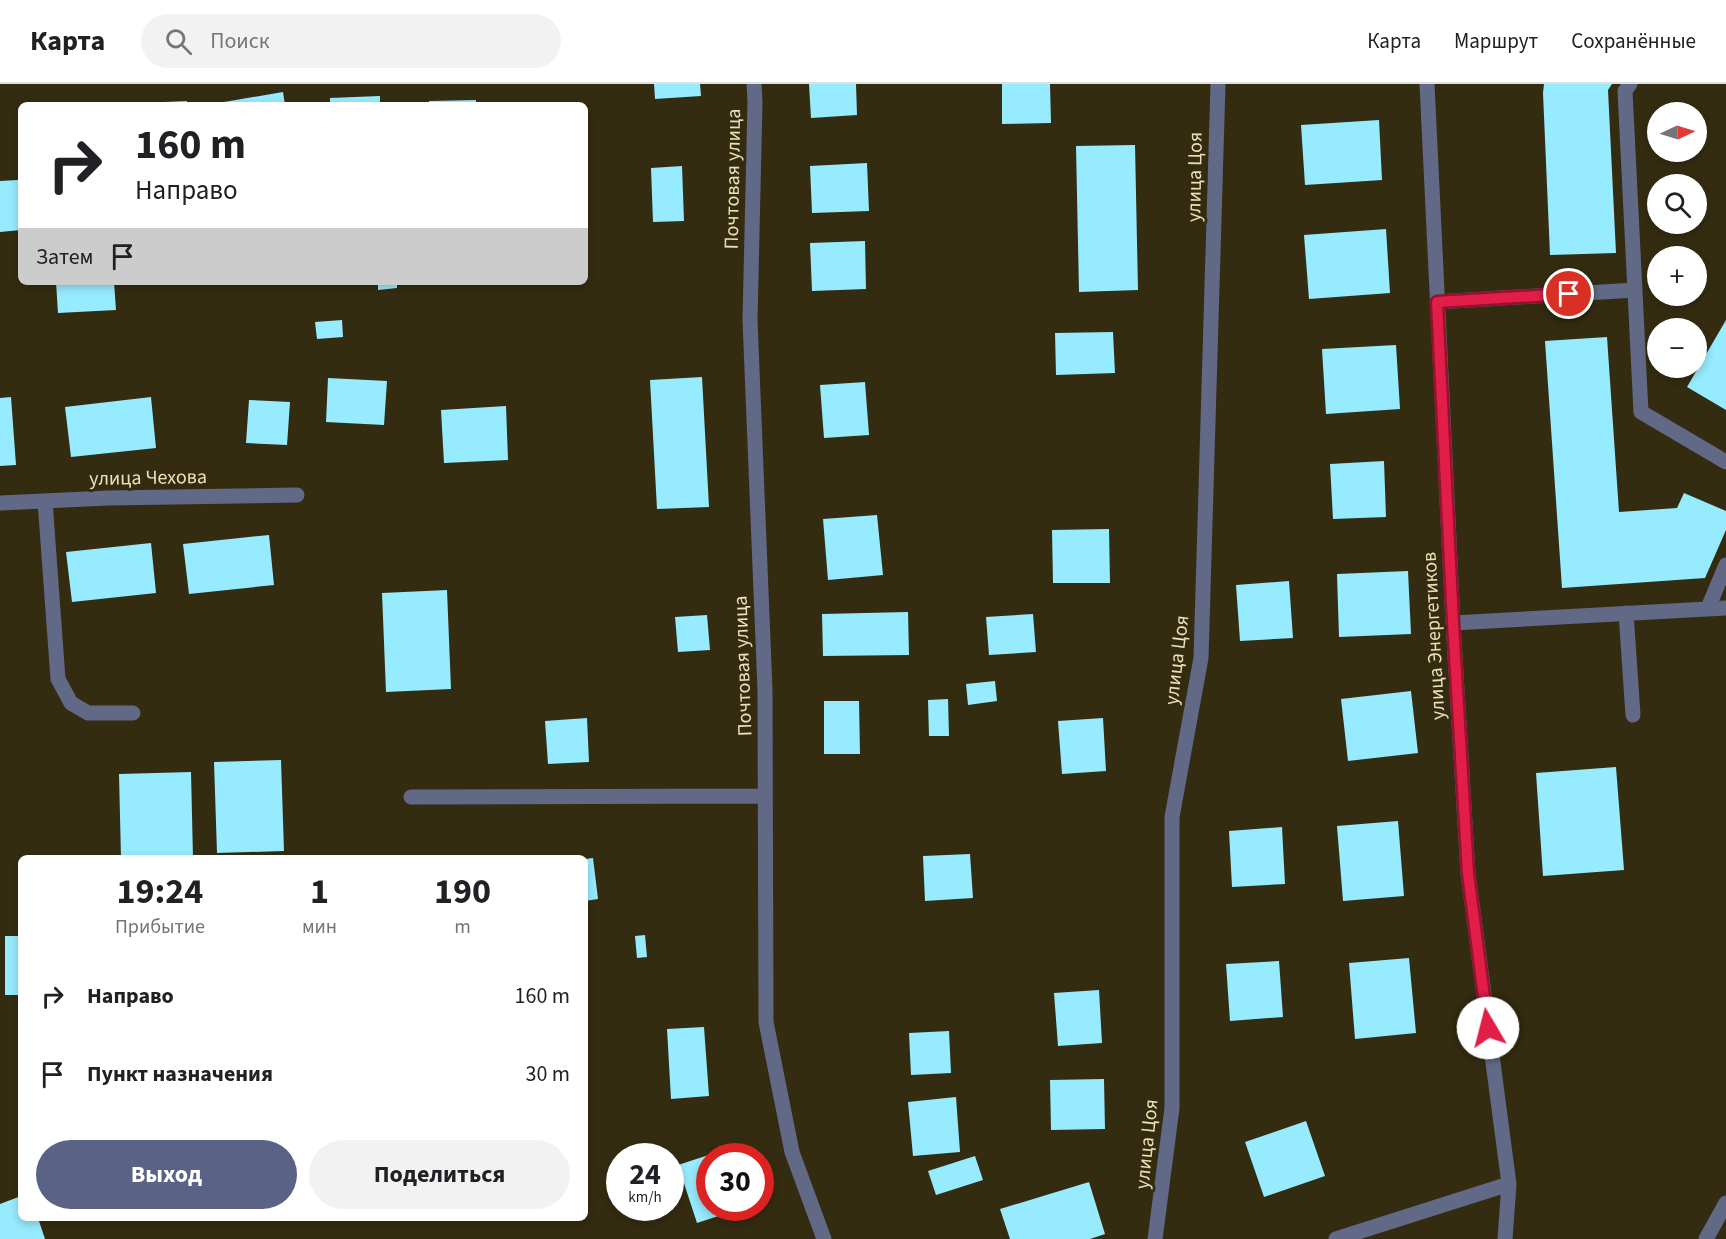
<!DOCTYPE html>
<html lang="ru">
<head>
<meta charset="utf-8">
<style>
	:root { --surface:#fff; --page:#f2f2f2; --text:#202124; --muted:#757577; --line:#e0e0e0; --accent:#5a6386 }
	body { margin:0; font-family:"Source Sans 3",sans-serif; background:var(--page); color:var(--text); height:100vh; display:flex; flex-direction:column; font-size:22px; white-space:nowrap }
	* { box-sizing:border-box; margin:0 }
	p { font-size:20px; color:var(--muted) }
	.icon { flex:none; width:33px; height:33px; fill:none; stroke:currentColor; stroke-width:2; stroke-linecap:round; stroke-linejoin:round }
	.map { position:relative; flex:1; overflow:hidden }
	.sheet { position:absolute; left:18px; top:771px; width:570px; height:366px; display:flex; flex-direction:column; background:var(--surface); border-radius:9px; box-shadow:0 3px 9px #0003 }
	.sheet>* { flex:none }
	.guide { position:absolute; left:18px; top:18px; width:570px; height:183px; border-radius:9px; box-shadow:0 3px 9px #0003; background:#fff; color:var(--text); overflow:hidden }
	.needle { width:39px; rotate:86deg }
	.tools { position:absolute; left:1647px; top:18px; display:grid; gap:12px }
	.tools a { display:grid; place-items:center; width:60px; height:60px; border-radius:50%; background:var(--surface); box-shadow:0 3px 9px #0003; font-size:30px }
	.speed { position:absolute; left:606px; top:1059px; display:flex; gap:12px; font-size:30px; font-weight:700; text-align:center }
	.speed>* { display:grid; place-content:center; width:78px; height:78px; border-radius:50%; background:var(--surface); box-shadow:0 3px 9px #0003; line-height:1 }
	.speed small { font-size:15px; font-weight:400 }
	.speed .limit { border:9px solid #d22; background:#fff; color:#111 }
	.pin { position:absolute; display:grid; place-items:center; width:51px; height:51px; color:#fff; margin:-26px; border:3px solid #fff; border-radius:50%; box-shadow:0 2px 6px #0007 }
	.me { position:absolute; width:66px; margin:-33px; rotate:352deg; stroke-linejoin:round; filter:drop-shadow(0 0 4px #0008) }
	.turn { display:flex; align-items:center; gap:21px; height:126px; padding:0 18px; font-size:27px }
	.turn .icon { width:78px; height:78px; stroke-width:2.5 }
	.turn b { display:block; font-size:42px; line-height:51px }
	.then { display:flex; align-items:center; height:57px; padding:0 18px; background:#0003; gap:12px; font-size:22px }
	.eta { display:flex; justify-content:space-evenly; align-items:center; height:102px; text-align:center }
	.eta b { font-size:36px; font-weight:700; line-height:42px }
	.primary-button { display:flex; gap:12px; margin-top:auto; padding:12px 18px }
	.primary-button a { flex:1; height:69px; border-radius:36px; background:var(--accent); color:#fff; font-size:24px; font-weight:700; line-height:69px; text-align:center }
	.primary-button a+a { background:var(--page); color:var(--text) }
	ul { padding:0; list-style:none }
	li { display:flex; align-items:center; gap:18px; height:78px; padding:0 18px }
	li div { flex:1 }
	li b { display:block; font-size:22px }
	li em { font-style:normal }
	header { display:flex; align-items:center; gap:36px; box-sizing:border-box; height:84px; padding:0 30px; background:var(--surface); border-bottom:2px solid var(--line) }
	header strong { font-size:28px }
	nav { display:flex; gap:33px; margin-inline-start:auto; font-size:21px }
	.search { width:420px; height:54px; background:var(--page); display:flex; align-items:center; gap:15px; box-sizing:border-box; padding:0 21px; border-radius:33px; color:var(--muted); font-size:22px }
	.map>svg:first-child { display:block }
</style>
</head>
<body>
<header>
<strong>Карта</strong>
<div class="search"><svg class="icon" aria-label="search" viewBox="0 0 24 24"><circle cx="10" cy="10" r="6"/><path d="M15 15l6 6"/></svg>Поиск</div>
<nav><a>Карта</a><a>Маршрут</a><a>Сохранённые</a></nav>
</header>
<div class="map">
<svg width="1726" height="1155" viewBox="0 0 1726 1155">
	<rect width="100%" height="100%" fill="#342c11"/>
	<path fill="#96ebfe" d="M654,0h46l1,12 -46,3z
		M809,0h47l1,31 -46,3z
		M1002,0h48l1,39 -49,1z
		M1544,0h68l-4,6 8,163 -66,2 -7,-162z
		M283,8l2,13h-66l-1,-2z
		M380,12v9h-50v-7z
		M476,16v5h-47v-4z
		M187,17v4h-22l-1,-3z
		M1379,36l3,60 -77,5 -4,-60z
		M1135,61l3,145 -59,2 -3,-146z
		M867,79l2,48 -57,2 -2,-47z
		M682,82l2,55 -31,1 -2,-54z
		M18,96l3,50 -21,2v-51z
		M1386,145l4,64 -81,6 -5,-64z
		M865,157l1,48 -54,2 -2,-48z
		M56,198h58l2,28 -58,3z
		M314,198h19v2l-19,1z
		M378,198h19v6l-19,2z
		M342,236l1,17 -26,2 -2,-17z
		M1726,236v90l-39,-23z
		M1113,248l2,41 -59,2 -1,-42z
		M1607,253l12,175 58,-4 7,-15 42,18v19l-21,48 -143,10 -17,-247z
		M1396,261l4,64 -74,5 -4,-65z
		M702,293l7,130 -52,2 -7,-129z
		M328,294l59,3 -3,44 -58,-3z
		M865,298l4,53 -45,3 -4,-53z
		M11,313l5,68 -16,1v-68z
		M151,313l5,51 -85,9 -6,-50z
		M249,316l41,2 -3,43 -41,-2z
		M506,322l2,54 -64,3 -3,-53z
		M1384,377l2,56 -53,2 -3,-55z
		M877,431l6,60 -55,5 -5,-61z
		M1109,445l1,54h-57l-1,-53z
		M269,451l5,50 -85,9 -6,-50z
		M151,459l5,50 -84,9 -6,-50z
		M1408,487l3,63 -72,3 -2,-63z
		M1289,497l4,57 -53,3 -4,-56z
		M447,506l4,99 -65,3 -4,-99z
		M908,528l1,43 -86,1 -1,-42z
		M1033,530l3,38 -47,3 -3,-38z
		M707,531l3,35 -32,2 -3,-35z
		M995,597l2,20 -29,4 -2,-21z
		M1411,607l7,62 -70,8 -7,-62z
		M948,615l1,37h-20l-1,-36z
		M824,617h35l1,53h-36z
		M587,634l2,44 -41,2 -3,-43z
		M1103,634l3,53 -44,3 -4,-53z
		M281,676l3,91 -67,2 -3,-91z
		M1616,683l8,103 -81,6 -7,-103z
		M191,688l2,86h-72l-2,-84z
		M1398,737l6,75 -61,5 -6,-75z
		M1282,743l3,57 -53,3 -3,-56z
		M970,770l3,44 -48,3 -2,-45z
		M593,774l5,41 -13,2v-42z
		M645,851l2,22 -10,1 -2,-22z
		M5,852h16v59h-16z
		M1409,874l7,75 -61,6 -6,-76z
		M1279,877l4,56 -53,4 -4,-57z
		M1099,906l3,53 -44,3 -4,-53z
		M704,943l5,69 -38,3 -4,-70z
		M949,947l2,42 -40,2 -2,-42z
		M1104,995l1,50 -54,1 -1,-50z
		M956,1013l4,55 -47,4 -5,-54z
		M1306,1037l19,55 -61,21 -19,-55z
		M730,1064l3,8h-23v52h33l-46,15 -19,-58z
		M975,1072l8,24 -47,15 -8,-24z
		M1089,1098l16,52 -15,5h-80l-10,-30z
		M21,1112v22h17l7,21h-45v-35z"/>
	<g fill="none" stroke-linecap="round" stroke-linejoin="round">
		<path stroke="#616987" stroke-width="15" d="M754,0l1,18 -5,218 15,370 1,332 26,130 32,87
			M1427,0l26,539 15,250 41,311 -4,55
			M1630,0l-5,7 16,321 85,50
			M1437,218l198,-12
			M45,417l13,178 13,24 17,10h45
			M0,419l108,-5 189,-3
			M1708,524l18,-43
			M1626,529l7,102
			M1453,539l273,-15
			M411,713l354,-1
			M1155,1155l17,-131v-291l29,-159 17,-574
			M1336,1155l173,-55
			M1706,1155l20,-36"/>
	</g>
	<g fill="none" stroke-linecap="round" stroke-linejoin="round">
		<defs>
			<path id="route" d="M1488,944l-20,-155 -15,-250 -16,-321 132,-8"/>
		</defs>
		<use href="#route" stroke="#92132f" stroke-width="15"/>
		<use href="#route" stroke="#e11d48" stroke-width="10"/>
	</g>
	<g text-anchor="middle" stroke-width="6" stroke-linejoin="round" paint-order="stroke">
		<g font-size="20" fill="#ece0b8" stroke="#342c11">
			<text transform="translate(1194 93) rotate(-89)" y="7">улица Цоя</text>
			<text transform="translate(732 95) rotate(-89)" y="7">Почтовая улица</text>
			<text transform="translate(148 393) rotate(-1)" y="7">улица Чехова</text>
			<text transform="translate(1433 552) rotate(-93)" y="7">улица Энергетиков</text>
			<text transform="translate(1176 576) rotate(-83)" y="7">улица Цоя</text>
			<text transform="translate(742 582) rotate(-92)" y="7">Почтовая улица</text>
			<text transform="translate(1146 1060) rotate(-84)" y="7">улица Цоя</text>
		</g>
	</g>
</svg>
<div class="tools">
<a><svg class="needle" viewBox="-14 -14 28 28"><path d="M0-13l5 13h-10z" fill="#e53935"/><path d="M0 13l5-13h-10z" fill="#757577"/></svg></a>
<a><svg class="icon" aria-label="search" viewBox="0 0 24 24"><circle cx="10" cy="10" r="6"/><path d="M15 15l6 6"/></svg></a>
<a>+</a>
<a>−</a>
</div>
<div class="speed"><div>24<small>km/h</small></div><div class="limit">30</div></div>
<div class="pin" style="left:1569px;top:210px;background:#d93025"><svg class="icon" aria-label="arrive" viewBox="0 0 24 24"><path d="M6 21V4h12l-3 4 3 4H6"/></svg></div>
<svg class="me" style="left:1488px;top:944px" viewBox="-20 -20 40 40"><circle r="19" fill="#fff"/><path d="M0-13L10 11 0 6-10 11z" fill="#e11d48"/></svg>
<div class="guide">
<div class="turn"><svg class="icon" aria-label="right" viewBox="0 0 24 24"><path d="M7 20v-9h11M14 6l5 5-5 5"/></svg><div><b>160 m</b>Направо</div></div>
<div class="then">Затем<svg class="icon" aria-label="arrive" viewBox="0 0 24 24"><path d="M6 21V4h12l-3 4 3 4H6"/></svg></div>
</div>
<section class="sheet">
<div class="eta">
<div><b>19:24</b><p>Прибытие</p></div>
<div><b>1</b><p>мин</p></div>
<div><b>190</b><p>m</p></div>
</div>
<ul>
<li><svg class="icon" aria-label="right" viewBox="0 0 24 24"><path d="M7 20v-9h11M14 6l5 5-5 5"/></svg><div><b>Направо</b></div><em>160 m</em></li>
<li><svg class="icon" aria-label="arrive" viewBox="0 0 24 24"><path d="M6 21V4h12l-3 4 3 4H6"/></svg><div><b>Пункт назначения</b></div><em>30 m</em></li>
</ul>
<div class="primary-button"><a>Выход</a><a>Поделиться</a></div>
</section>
</div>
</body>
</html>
